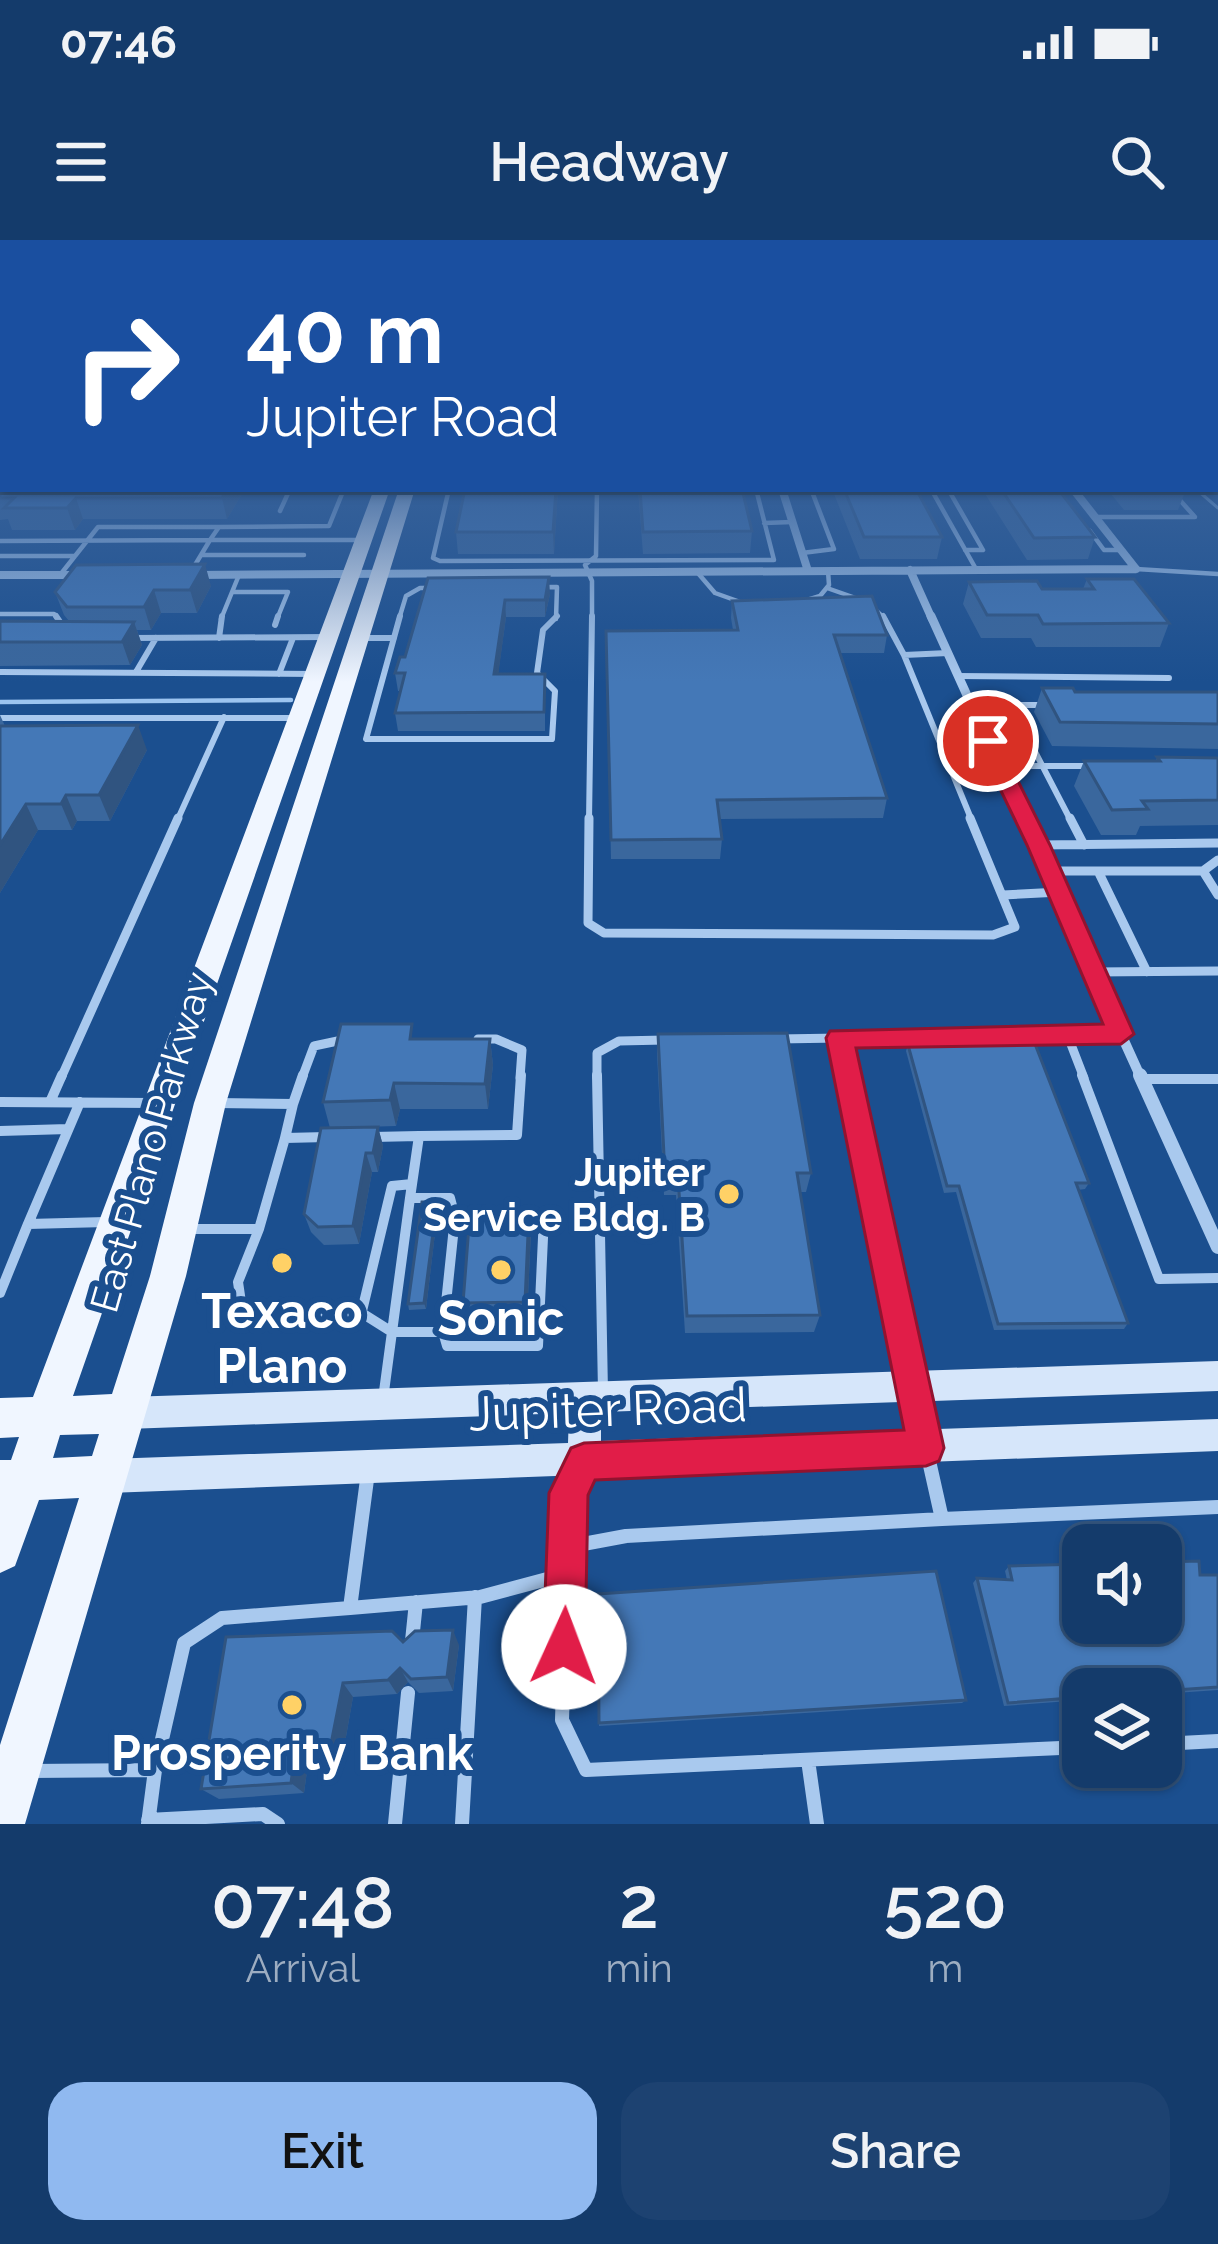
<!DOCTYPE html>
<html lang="en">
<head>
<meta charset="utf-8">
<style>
	:root { --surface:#143b6b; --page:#1d4271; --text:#f1f3f6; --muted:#9dadc1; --line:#33557e; --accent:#90b9f0 }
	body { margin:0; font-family:Raleway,sans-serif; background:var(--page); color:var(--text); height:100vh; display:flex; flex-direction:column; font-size:45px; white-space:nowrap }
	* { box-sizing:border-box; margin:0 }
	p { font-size:39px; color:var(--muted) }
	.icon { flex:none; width:66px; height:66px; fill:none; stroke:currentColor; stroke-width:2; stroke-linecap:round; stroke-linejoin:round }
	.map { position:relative; height:1584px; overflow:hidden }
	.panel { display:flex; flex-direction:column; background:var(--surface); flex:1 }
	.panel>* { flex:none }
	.top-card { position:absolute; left:0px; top:0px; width:1218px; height:252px; box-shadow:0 3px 9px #0004,0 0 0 3px var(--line); background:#1a4fa0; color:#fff; overflow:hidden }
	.controls { position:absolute; left:1062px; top:1284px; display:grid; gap:24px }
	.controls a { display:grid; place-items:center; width:120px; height:120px; border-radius:24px; background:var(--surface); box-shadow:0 3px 9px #0004,0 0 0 3px var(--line); font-size:60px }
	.pin { position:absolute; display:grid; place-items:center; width:102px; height:102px; color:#fff; margin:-51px; border:6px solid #fff; border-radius:50%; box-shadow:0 3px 12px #0007 }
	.me { position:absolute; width:132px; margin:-66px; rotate:2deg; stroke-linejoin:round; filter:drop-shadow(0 0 9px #0008) }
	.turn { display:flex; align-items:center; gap:42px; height:252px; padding:0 48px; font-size:54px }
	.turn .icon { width:156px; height:156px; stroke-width:2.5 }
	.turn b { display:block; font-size:84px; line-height:102px }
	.eta { display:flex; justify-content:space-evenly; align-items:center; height:204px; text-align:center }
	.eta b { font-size:72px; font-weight:600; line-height:84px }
	.cta { display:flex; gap:24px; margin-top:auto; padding:24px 48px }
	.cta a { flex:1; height:138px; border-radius:36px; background:var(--accent); color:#111; font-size:48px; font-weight:600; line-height:138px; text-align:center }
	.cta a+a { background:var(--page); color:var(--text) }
	.status { display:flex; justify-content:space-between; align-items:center; height:84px; padding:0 60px; background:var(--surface); direction:ltr }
	.status svg { height:33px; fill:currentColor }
	header { display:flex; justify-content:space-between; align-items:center; height:156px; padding:0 48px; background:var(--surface); font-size:54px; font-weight:600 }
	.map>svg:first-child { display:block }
</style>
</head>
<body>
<div class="status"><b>07:46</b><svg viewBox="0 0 49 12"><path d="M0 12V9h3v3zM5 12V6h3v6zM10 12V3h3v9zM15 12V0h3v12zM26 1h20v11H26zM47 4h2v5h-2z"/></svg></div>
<header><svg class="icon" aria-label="menu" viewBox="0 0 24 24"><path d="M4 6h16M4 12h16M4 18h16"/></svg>Headway<svg class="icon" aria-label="search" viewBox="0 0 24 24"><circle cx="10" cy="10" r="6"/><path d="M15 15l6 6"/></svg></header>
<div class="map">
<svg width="1218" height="1584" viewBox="0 0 1218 1584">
	<rect width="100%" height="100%" fill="#1b4f8f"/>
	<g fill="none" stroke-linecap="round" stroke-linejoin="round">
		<path stroke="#9cc4f0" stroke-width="3" d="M1196,249l22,19"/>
		<path stroke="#9cc4f0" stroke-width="4.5" d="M0,462l291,-2"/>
		<path stroke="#a9c9ee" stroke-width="4.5" d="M449,249l-16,69 7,3 334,-1 -18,-71
			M931,249l45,80
			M948,249l35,61h-18
			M280,271l10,-22
			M1095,277h100l-25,-28
			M764,283l28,-1
			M219,287l110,-1 15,-37
			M1090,291l14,19h17
			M0,301l210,-1 -18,30
			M802,313l32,-4 -23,-60
			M201,315h103
			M0,316h75
			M1136,329l82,5
			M697,332l18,21 28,10
			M60,335l38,-48h121l-9,13h153
			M827,348l40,14 18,17
			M232,352h56l-11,27
			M807,360l13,-4 9,-11 -1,-14
			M0,374h54l4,5
			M221,379l18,-44
			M399,379l7,-23 14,-8 137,-1 -1,32
			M592,379v-38l-7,-16 11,-9 1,-67"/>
		<path stroke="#a9c9ee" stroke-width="6" d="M56,376l8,12
			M400,376l-34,123h186l3,-48 -18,-18 6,-43 14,-14
			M883,376l21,39
			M275,385l3,-9
			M130,398l199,-1
			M219,398l3,-22
			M358,398h36
			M948,413l-44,2 68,166
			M0,432l316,2
			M136,432l20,-34
			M279,434l14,-36
			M958,436l211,2
			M1016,475l55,106
			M976,476l40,-1 3,-10h28
			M0,478h301
			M999,526h91
			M177,581l47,-104
			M589,581l3,-205"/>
		<path stroke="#a9c9ee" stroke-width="9" d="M589,578l-1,105 16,10 389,2 22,-8 -45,-109
			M1070,578l14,27
			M1039,605l179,-2
			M1050,631h153l15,-11
			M1098,631l49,101
			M1203,631l15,24
			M1003,655l57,-3
			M1094,732l124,-1
			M1067,794l17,44
			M478,799h18l26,11 -2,28
			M778,799l62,-1
			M61,838l117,-260
			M302,838l12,-32 33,-7
			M597,838v-25l22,-12 46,-1
			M848,838l-8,-40 281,-5"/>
		<path stroke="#a9c9ee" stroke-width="10" d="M597,835l6,317
			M848,835l65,307
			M1082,835l77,204 59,-1
			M1142,839h76
			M0,862l153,1
			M50,862l12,-27
			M80,862l-52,122 78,-2
			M215,863l78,1 -8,34
			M293,864l10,-29
			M0,891l68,-2
			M419,896l98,-1 4,-60
			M373,897l46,-1 -9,62h40l5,19
			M544,976l-6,130h-91l-4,-14 12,-115z
			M185,989h74l26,-91 42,-1
			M259,989l-21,53 5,34 122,-1 27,17 18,-134
			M0,1053l28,-69
			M361,1075l31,-129 20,-2
			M383,1159l9,-67h51"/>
		<path stroke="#a9c9ee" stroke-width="14" d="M582,1226l-13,27 -7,227 24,50 497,-23
			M368,1232l-18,136 130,-11 86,-23
			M942,1279l276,-12
			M567,1307l59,-11 316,-17 -15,-67
			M412,1401l4,-39
			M1161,1504l57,-3
			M808,1520l9,64
			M155,1530l29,-127 38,-25 128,-10
			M29,1531l126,-1 -7,54
			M148,1580l115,-6 15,10
			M395,1584l13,-131
			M462,1584l13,-227"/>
		<path stroke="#a9c9ee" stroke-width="8" d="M782,249l26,82
			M1073,249l63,80
			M910,330l22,49
			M0,335h84
			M195,335l941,-6"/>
		<path stroke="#a9c9ee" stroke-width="9" d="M931,376l93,205"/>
		<path stroke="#a9c9ee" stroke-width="10" d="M1023,578l118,260"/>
		<path stroke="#a9c9ee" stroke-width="14" d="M1140,835l78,172"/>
		<path fill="#d6e6fa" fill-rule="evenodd" d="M1218,1121v30l-285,10 5,28 280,-10v32l-1110,42 -12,-5 -5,-12 5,-12 12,-5 460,-16 1,-30 -442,16 -11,-5 -5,-11 5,-11 11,-5zM901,1162l5,28 -305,11v-29z"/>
		<path fill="#f0f6ff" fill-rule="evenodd" d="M374,249h16l-317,907 39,-2 38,-118 44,-173 205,-614h16l-189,614 -40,173 -161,548h-25v-79l79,-247 -40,2 -24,66 -15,7v-113h11l8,-23 -19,1v-40l33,-1zM99,1194l-7,22 -39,2 7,-23z"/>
	</g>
	<path fill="#3a679d" d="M0,220l3,29h242l-18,30h-144l-8,11h-63l-4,-11 -8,1z
		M558,249l-4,65h-96l-2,-22z
		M638,249h104l10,42 -2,22 -107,1z
		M832,249h84l26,48 -5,22h-77z
		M982,249h76l37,48 -7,22 -61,1z
		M1107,249h75l3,3 -7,18h-54z
		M428,338l122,16 -5,23h-39l-8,57h47v57h-147l-3,-18 5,-22h-2l-3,-18 10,-16z
		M1087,339l82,44 -9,24h-124l-5,-9h-50l-18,-34 6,-22 73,7h41z
		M211,346l-14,27h-36l-10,17h-14l5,15 -12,20 -130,1v-45h69l-5,-6 -9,-23z
		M732,361l155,34 -3,18h-44l47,145 -4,20 -164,1 3,20 -2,20h-109l-5,-228 127,-1 -2,-12z
		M1042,448l33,4h143v57l-166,-3 -18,-34z
		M0,475l5,11 142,24 -37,71h-33l-5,9h-34l-38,63z
		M1157,517l61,1v67l-78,1 -4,9h-35l-27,-49 10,-25h72z
		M658,794l153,139 -5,19h-6l20,123 -6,17 -129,1 -9,-138h-12l-7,-142z
		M415,799h75l3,26 -5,44h-88l-4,17 -66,2 -7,-26z
		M908,805l181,138 -4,6 -7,1 50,133 -4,6 -130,1 -38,-138 -12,1 -38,-142z
		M378,887l5,19 -5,26h-6l-13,72 -35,1 -13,-13 -7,-18z
		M438,968l-12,101 -17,1 -1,-6z
		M529,972l2,19 -4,88 -61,1 -3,-17z
		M1009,1326l209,9v115l-57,4v-5h-78v11l-79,6 -31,-123 4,-5 30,2 -2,-9z
		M598,1354l368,106 -4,3 -363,23z
		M226,1397l233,8 -6,46 -34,2 -11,-11 -11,12 -44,3 -12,68 -34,6 -3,22 -85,6 -18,-10z"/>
	<path fill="#305480" d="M227,249h18l-18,30 -5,-21z
		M556,249h2l-4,65 -1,-22z
		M76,258l7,21 -8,11 -8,-22z
		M205,324l6,22 -14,27 -7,-23z
		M549,337l1,17 -5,23v-17z
		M154,350l7,23 -10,17 -7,-23z
		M505,360l1,17 -10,75 -2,-18z
		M134,382l8,23 -12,20 -8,-23z
		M138,485l9,25 -37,71 -11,-26z
		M66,555l11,26 -5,9 -11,-26z
		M26,564l12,26 -38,63v-48z
		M490,799l3,26 -5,44 -3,-25z
		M394,843l6,26 -4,17 -6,-26z
		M378,887l5,19 -5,26 -5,-19z
		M366,913l6,19 -13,72 -6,-18z
		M437,962l1,6 -12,101 -2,-6z
		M529,972l2,19 -4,88 -2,-17z
		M453,1390l6,15 -6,46 -6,-14z
		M400,1428l8,14 -11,12 -9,-14z
		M343,1443l10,14 -12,68 -12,-11z
		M294,1520l13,11 -3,22 -13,-10z"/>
	<path fill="#4478b7" stroke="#305480" stroke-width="3" d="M0,220h3v29h224l-5,9h-146l-9,10h-63l10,-10h-14z
		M465,249h91l-3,43h-97z
		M640,249h102l10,42 -109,1z
		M844,249h72l26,48h-78z
		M1001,249h57l37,48 -61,1z
		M1128,249h54l3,3h-55z
		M205,324l-15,26h-36l-10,17h-77l-12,-15 21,-27z
		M549,337l-4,23h-40l-11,74h51l-1,38 -149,1 10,-40h-10l5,-16h5l23,-79z
		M1087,339h47l35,44 -126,1 -5,-9h-51l-18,-33 68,-1 5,8h52z
		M872,356l15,39h-53l53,163 -170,2 5,39 -111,1 -5,-209 132,-1 -6,-29z
		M0,381l134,1 -12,20h-122z
		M1042,448h31l2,4h143v32l-158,-2z
		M138,485l-39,70h-33l-5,9h-35l-26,41v-119z
		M1157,517l61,1v42l-76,1 6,8 -36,1 -28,-49h76z
		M341,784h71l-2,15h80l-5,45 -91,-1 -4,17 -67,2z
		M787,793l24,140h-14l23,142 -133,1 -9,-140h-13l-7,-142z
		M1035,804l54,139h-13l52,140 -130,1 -39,-138h-12l-39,-141z
		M378,887l-5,26h-7l-13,73 -35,1 -14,-13 17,-86z
		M422,962h15l-13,101 -16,1z
		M529,972l-4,90 -62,1 7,-90z
		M1199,1321l1,14h18v112l-57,4v-2h-78v8l-75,6 -31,-125 35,2 -3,-14 74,-2v59h78v-61z
		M936,1331l30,129 -367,23 -1,-129z
		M453,1390l-6,47 -36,2 -11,-11 -12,12 -45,3 -14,71 -35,6 -3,23 -90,6 25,-152 166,-6 11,11 12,-11z"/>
	<linearGradient id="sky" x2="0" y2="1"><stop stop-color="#0f2b4f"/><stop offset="0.5" stop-color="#39639b"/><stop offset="1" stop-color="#39639b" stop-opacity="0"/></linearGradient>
	<rect width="1218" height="442" fill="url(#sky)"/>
	<path fill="#e11d48" stroke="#92132f" stroke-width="3" d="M988,495l10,6 52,104 84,189 -13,10 -265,4 88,400 -5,13 -13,5 -331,14 -7,15 -3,152 -6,15 -15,6 -15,-6 -6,-15 6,-154 22,-45 13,-5 320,-13 -78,-392 4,-7 273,-7 -76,-179 -50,-104z"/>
	<g fill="#ffd166" stroke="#1b4f8f" stroke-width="4.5">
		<circle cx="729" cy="954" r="12"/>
		<circle cx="282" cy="1023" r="12"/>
		<circle cx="501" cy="1030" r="12"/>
		<circle cx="292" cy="1465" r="12"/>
	</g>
	<g text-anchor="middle" stroke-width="12" stroke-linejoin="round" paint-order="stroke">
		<g font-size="39" fill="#fff" stroke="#1b4f8f">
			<text transform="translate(151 902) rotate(-74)" y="14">East Plano Parkway</text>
		</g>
		<g font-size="39" font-weight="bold" fill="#fff" stroke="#1b4f8f" text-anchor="end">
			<text x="705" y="946">Jupiter<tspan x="705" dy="45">Service Bldg. B</tspan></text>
		</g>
		<g font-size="48" font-weight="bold" fill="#fff" stroke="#1b4f8f">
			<text x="282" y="1088">Texaco<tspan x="282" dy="55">Plano</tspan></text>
			<text x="501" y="1095">Sonic</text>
			<text x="292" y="1530">Prosperity Bank</text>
		</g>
		<g font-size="48" fill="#fff" stroke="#1b4f8f">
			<text transform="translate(608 1169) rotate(-2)" y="17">Jupiter Road</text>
		</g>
	</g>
</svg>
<div class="controls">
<a><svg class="icon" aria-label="sound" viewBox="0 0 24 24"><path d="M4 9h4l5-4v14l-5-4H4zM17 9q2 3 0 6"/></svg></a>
<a><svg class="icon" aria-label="layers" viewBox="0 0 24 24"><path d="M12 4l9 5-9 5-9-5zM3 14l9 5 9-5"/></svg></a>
</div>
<div class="pin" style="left:988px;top:501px;background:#d93025"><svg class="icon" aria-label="arrive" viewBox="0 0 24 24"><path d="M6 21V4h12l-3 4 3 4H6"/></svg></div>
<svg class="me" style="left:564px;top:1407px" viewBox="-20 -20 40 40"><circle r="19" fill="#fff"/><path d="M0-13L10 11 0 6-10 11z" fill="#e11d48"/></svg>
<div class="top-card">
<div class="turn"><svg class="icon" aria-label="right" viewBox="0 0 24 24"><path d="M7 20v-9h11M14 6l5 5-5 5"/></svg><div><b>40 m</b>Jupiter Road</div></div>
</div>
</div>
<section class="panel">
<div class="eta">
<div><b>07:48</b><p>Arrival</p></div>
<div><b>2</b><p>min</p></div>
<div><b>520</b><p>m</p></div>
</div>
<div class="cta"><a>Exit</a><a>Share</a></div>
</section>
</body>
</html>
